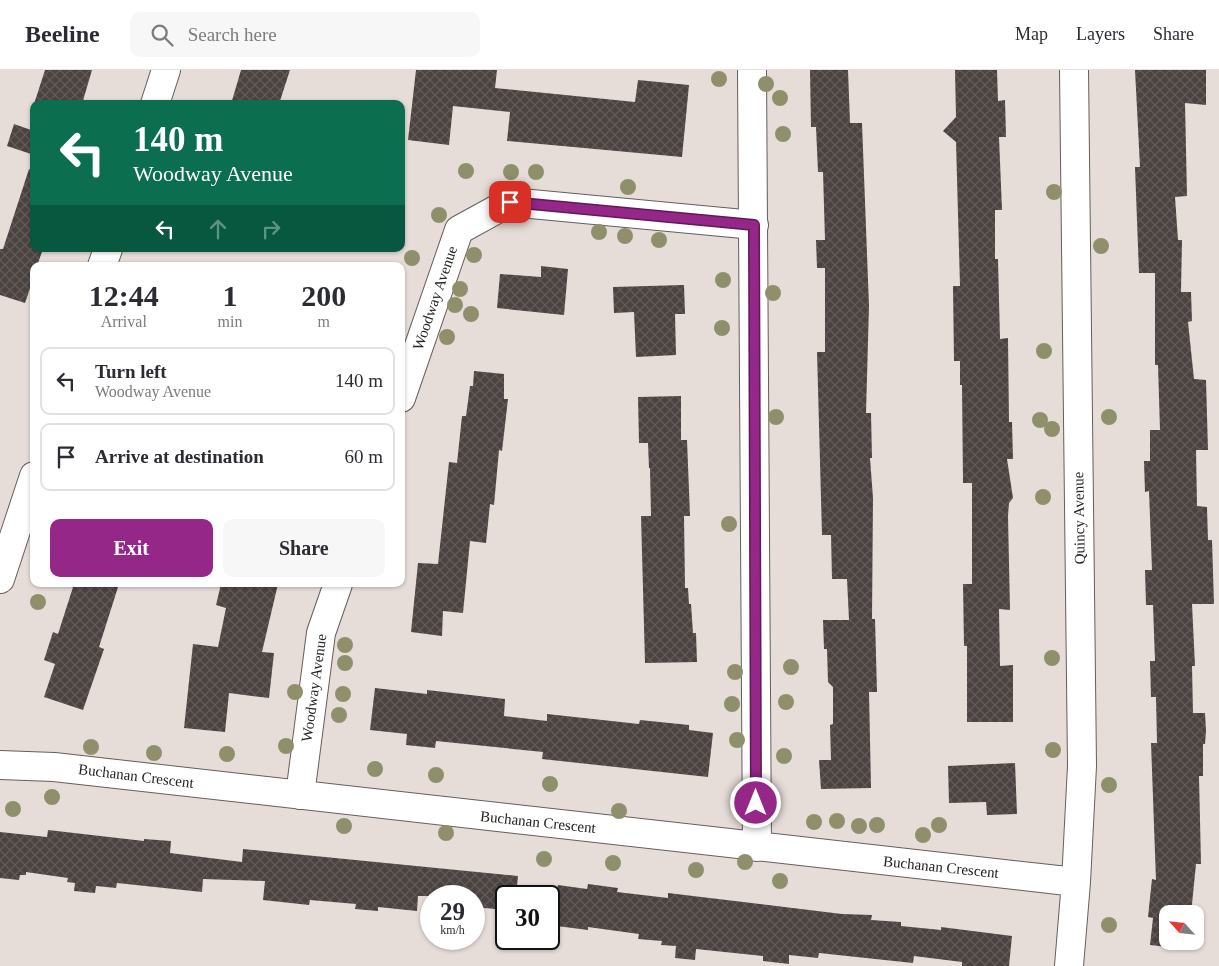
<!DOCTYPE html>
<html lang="en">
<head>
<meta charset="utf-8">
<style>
	:root { --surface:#fff; --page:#f7f7f7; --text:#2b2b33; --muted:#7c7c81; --line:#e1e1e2; --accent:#942788 }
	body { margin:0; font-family:Georgia,serif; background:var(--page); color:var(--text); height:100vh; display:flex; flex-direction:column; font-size:19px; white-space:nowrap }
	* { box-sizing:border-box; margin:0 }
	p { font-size:16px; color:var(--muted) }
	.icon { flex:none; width:28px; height:28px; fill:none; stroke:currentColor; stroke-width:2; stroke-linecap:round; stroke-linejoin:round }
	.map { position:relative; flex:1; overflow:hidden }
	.details { position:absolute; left:30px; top:192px; width:375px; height:325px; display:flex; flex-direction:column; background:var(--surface); border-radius:10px; box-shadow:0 1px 4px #0004 }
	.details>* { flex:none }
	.top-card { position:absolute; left:30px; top:30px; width:375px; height:152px; border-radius:10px; box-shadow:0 1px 4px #0004; background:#0b6e4f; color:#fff; overflow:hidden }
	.needle { width:32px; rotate:297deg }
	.tools { position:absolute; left:1159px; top:835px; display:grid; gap:10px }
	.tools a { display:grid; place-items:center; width:45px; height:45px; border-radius:10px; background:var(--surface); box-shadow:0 1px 4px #0004; font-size:25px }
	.speed { position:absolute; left:420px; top:815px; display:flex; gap:10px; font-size:25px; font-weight:700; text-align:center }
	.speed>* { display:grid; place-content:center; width:65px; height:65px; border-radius:50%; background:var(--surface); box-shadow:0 1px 4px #0004; line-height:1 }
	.speed small { font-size:12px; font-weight:400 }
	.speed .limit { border:2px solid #111; border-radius:8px; background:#fff; color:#111 }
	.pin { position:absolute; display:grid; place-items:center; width:42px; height:42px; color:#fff; margin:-21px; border-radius:10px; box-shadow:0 2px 8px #0006 }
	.me { position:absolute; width:55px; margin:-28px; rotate:0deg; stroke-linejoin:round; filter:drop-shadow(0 0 4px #0008) }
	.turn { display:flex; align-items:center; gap:18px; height:105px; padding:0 20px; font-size:22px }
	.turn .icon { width:65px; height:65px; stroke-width:2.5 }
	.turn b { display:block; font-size:35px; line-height:42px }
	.lanes { display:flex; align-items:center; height:48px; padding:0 20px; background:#0003; justify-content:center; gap:25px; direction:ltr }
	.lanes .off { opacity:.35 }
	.eta { display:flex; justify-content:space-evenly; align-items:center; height:85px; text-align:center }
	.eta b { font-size:30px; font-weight:800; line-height:35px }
	.action { display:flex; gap:10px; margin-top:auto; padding:10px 20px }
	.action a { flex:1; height:58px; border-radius:10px; background:var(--accent); color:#fff; font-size:20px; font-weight:800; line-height:58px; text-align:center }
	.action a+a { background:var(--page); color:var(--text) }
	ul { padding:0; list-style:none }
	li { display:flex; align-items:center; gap:15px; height:68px; margin:0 10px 8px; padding:0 10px; border:2px solid var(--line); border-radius:10px }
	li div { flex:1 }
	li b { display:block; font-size:19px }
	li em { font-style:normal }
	header { display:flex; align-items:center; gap:30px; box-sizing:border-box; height:70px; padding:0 25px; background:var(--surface); border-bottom:1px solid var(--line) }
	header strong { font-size:24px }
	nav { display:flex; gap:28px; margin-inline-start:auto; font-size:18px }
	.search { width:350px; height:45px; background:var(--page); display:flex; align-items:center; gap:12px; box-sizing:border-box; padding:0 18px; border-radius:10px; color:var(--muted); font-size:19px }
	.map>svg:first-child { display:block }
</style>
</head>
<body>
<header>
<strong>Beeline</strong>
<div class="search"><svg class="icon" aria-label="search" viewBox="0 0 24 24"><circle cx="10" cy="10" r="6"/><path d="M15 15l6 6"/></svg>Search here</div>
<nav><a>Map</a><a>Layers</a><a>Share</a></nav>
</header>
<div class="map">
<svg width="1219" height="896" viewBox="0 0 1219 896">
	<defs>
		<pattern id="building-cross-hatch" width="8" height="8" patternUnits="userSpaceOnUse" patternTransform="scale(1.25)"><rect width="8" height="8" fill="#4b4340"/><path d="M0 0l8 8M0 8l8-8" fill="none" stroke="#625b59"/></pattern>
	</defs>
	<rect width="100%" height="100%" fill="#e6ddd9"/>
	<path fill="url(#building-cross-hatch)" d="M45,0h47l-10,34h-48z
		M241,0h49l-11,34h-48z
		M416,0h81l-2,18 140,14 3,-22 51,5 -7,72 -175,-16 3,-29 -57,-6 -4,39 -41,-5z
		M810,0h38l2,53h12l7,183 -3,107h5l1,45h-2l3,40 -1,121h3l2,73h-8l2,96 -50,1 -2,-29h12l-1,-35 3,-1v-37l-5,-5 -1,-33h-3l-1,-29h26l-2,-41h-15l-1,-44h-9l-5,-183h8v-84h-8l-1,-28h9l-2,-68h-5l-2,-45h-5z
		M955,0h42l1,31 7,-1 1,37h-7l3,73h-7v49h3l2,80 8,-1 1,84h3l1,37h-6l6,39 -4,5 -1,13 2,94 -11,-1 1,57 13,-1v57h-46v-76h-3l-1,-62h9v-101h-9l-1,-98h-2v-24h-6l-1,-75h7l-4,-144 -13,-11 13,-14z
		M1135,0h71v35l-21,-2 2,93 -12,1 3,43h4l-1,52h10l1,29 -4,1 6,57 12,1 2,70h-12l1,56 10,1 1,33h4l2,64h-22l3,62h-3l1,47h12l1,18 -1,13h-2v32h-4l2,88h-5l-5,50h-23v27h20l-1,8 -37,-4 3,-27 -5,-1 4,-38 4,1 -5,-137h6l-1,-46h-5l-1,-36h5l-2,-56h-7l-1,-35h7l-3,-79 -4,1 -1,-31h6v-31h10l-2,-65h-3v-92h-16l-4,-106h5z
		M14,54l20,7v24l-27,-9z
		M29,99l5,1v79h9l-6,17h-3v11l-9,26 -25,-8v-46h3z
		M541,196l27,3 -4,46 -67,-7 3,-34 41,3z
		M684,215l1,29h-10l1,41 -40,2 -2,-45 -20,1 -1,-26z
		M474,301l30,3v25h4l-6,52 -3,-1 -5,55 -4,-1 -4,39 -16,-2 -7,72 -20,-2 -1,25 -31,-4 7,-69 20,1 11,-102 8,1 5,-47h4l4,-30h3z
		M681,326v44h6l2,50 1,26h-6l1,72h3l1,16h2l2,29h3l1,29 -52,1 -4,-147h10l-1,-48h-1l-1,-25h-9l-1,-46z
		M74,514h45l-20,63 5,2 -21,61 -39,-13 11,-33 -11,-4 9,-28 5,2z
		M221,514h57l-16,68 12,1 -5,45 -40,-5 -4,39 -41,-4 9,-84 25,3 8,-39 -10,-3z
		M375,618l52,6v-4l78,9 -1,17 43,5v-7l92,10 1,-4 49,5v5l24,3 -5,44 -166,-18 1,-7 -107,-11 -1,7 -29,-3 1,-11 -37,-4z
		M1015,693l2,51 -30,1 -1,-13 -37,1 -1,-37z
		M48,760l96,11v-2l27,2 -1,12 72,9 1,-13 275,27 -2,20h-10v14l-32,-3v-11h-56l-1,15 -39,-4v4l-23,-2 1,-5 -46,-4 -1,5 -46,-5 2,-19 -62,-2 -1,13 -85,-9 -1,5 -20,-2 -1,7 -21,-2 1,-8 -8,-1 1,-4 -42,-6v3h-6l-1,5 -19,-2v-46l47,5z
		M588,814l30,4 -1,4 51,6v-5l174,21 30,1 -1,5 30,2v4l40,4v-3l71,9 -3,30h-47v-4l-48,-6 -1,7 -94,-10 -1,5 -29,-3v9l-26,-3v-5l-67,-7 -1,11 -20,-2 1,-12 -15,-1 1,-4 -24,-2 1,-5 -51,-7v3l-39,-5v-36l8,1 1,-5 29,4z"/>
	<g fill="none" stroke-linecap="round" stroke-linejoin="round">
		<defs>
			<path id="minor" d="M752,0l5,777
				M155,34l11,-34
				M102,196l6,-17
				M401,328l58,-168 51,-28 244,23
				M0,509l34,-103
				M0,695l54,2 1022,115
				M300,725l21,-162 17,-49
				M1069,896l7,-84 6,-116 -8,-696"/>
		</defs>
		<use href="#minor" stroke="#665e5b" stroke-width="30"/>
		<use href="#minor" stroke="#fff" stroke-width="28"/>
	</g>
	<g fill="#8f906b">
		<circle cx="719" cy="9" r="8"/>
		<circle cx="766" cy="14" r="8"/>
		<circle cx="780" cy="28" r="8"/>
		<circle cx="783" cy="64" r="8"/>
		<circle cx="466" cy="101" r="8"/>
		<circle cx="511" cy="102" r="8"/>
		<circle cx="536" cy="102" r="8"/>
		<circle cx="628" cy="117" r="8"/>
		<circle cx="1054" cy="122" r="8"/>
		<circle cx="439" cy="145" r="8"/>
		<circle cx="599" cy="162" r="8"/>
		<circle cx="625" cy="166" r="8"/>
		<circle cx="659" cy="170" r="8"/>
		<circle cx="1101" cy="176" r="8"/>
		<circle cx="474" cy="185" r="8"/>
		<circle cx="412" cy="188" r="8"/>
		<circle cx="723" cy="210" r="8"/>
		<circle cx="460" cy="219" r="8"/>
		<circle cx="773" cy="223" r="8"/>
		<circle cx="455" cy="235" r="8"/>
		<circle cx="471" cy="244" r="8"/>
		<circle cx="722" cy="258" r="8"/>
		<circle cx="447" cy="267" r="8"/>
		<circle cx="1044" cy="281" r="8"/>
		<circle cx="776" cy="347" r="8"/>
		<circle cx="1109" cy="347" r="8"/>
		<circle cx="1040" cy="350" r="8"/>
		<circle cx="1052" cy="359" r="8"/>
		<circle cx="1043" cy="427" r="8"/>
		<circle cx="729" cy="454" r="8"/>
		<circle cx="38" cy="532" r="8"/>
		<circle cx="345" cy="575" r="8"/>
		<circle cx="1052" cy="588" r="8"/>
		<circle cx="345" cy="593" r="8"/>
		<circle cx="791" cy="597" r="8"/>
		<circle cx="735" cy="602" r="8"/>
		<circle cx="295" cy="622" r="8"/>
		<circle cx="343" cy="624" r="8"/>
		<circle cx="786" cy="632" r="8"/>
		<circle cx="732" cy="634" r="8"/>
		<circle cx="339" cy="645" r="8"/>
		<circle cx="737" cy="670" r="8"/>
		<circle cx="286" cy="676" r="8"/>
		<circle cx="91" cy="677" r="8"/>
		<circle cx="1053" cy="680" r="8"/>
		<circle cx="154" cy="683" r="8"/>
		<circle cx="227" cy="684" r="8"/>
		<circle cx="784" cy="686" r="8"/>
		<circle cx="375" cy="699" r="8"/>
		<circle cx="436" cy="705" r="8"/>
		<circle cx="550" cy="714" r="8"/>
		<circle cx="1109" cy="715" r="8"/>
		<circle cx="52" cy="727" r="8"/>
		<circle cx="13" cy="739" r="8"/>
		<circle cx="619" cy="741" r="8"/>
		<circle cx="837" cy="751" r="8"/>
		<circle cx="814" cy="752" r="8"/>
		<circle cx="877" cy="755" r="8"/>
		<circle cx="939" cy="755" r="8"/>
		<circle cx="344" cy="756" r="8"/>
		<circle cx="859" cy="756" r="8"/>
		<circle cx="446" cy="763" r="8"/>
		<circle cx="923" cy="765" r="8"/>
		<circle cx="544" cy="789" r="8"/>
		<circle cx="745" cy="792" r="8"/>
		<circle cx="613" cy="793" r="8"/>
		<circle cx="696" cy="800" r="8"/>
		<circle cx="780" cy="811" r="8"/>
		<circle cx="1109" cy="855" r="8"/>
	</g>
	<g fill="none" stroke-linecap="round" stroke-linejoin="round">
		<defs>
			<path id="route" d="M510,132l244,23 2,578"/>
		</defs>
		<use href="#route" stroke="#601958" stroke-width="12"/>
		<use href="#route" stroke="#942788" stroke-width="9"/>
	</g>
	<g text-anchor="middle" stroke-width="5" stroke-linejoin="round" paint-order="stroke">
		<g font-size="15" fill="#272322" stroke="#fff">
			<text transform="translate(435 228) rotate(-71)" y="5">Woodway Avenue</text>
			<text transform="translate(1079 448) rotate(-91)" y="5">Quincy Avenue</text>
			<text transform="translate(314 618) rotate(-82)" y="5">Woodway Avenue</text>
			<text transform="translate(136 706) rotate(7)" y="5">Buchanan Crescent</text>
			<text transform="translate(538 752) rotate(6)" y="5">Buchanan Crescent</text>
			<text transform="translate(941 797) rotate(6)" y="5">Buchanan Crescent</text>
		</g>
	</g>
</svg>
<div class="tools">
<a><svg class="needle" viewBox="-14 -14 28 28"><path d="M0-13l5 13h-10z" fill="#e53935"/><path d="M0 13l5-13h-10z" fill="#7c7c81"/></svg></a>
</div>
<div class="speed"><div>29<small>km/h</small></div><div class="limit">30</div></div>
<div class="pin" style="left:510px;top:132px;background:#d93025"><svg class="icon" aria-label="arrive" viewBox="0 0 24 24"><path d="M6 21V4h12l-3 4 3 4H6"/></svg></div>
<svg class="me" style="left:756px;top:733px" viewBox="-20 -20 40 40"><circle r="17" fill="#942788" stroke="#fff" stroke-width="3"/><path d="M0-11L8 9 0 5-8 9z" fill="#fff"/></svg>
<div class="top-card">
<div class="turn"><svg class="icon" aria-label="left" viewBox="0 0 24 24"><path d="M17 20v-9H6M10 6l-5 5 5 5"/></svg><div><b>140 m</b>Woodway Avenue</div></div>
<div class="lanes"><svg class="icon" aria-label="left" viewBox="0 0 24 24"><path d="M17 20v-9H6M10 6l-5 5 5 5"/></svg><svg class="icon off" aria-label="ahead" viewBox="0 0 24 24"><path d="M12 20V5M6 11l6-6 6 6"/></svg><svg class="icon off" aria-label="right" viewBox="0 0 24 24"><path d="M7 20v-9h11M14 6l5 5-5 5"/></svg></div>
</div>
<section class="details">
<div class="eta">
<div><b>12:44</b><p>Arrival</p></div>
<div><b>1</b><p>min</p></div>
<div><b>200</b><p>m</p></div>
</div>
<ul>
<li><svg class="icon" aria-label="left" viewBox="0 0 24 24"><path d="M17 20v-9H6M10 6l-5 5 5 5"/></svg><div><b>Turn left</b><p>Woodway Avenue</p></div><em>140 m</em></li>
<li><svg class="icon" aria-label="arrive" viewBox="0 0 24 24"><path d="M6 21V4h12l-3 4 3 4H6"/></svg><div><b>Arrive at destination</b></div><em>60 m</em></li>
</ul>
<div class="action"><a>Exit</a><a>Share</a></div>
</section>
</div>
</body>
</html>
